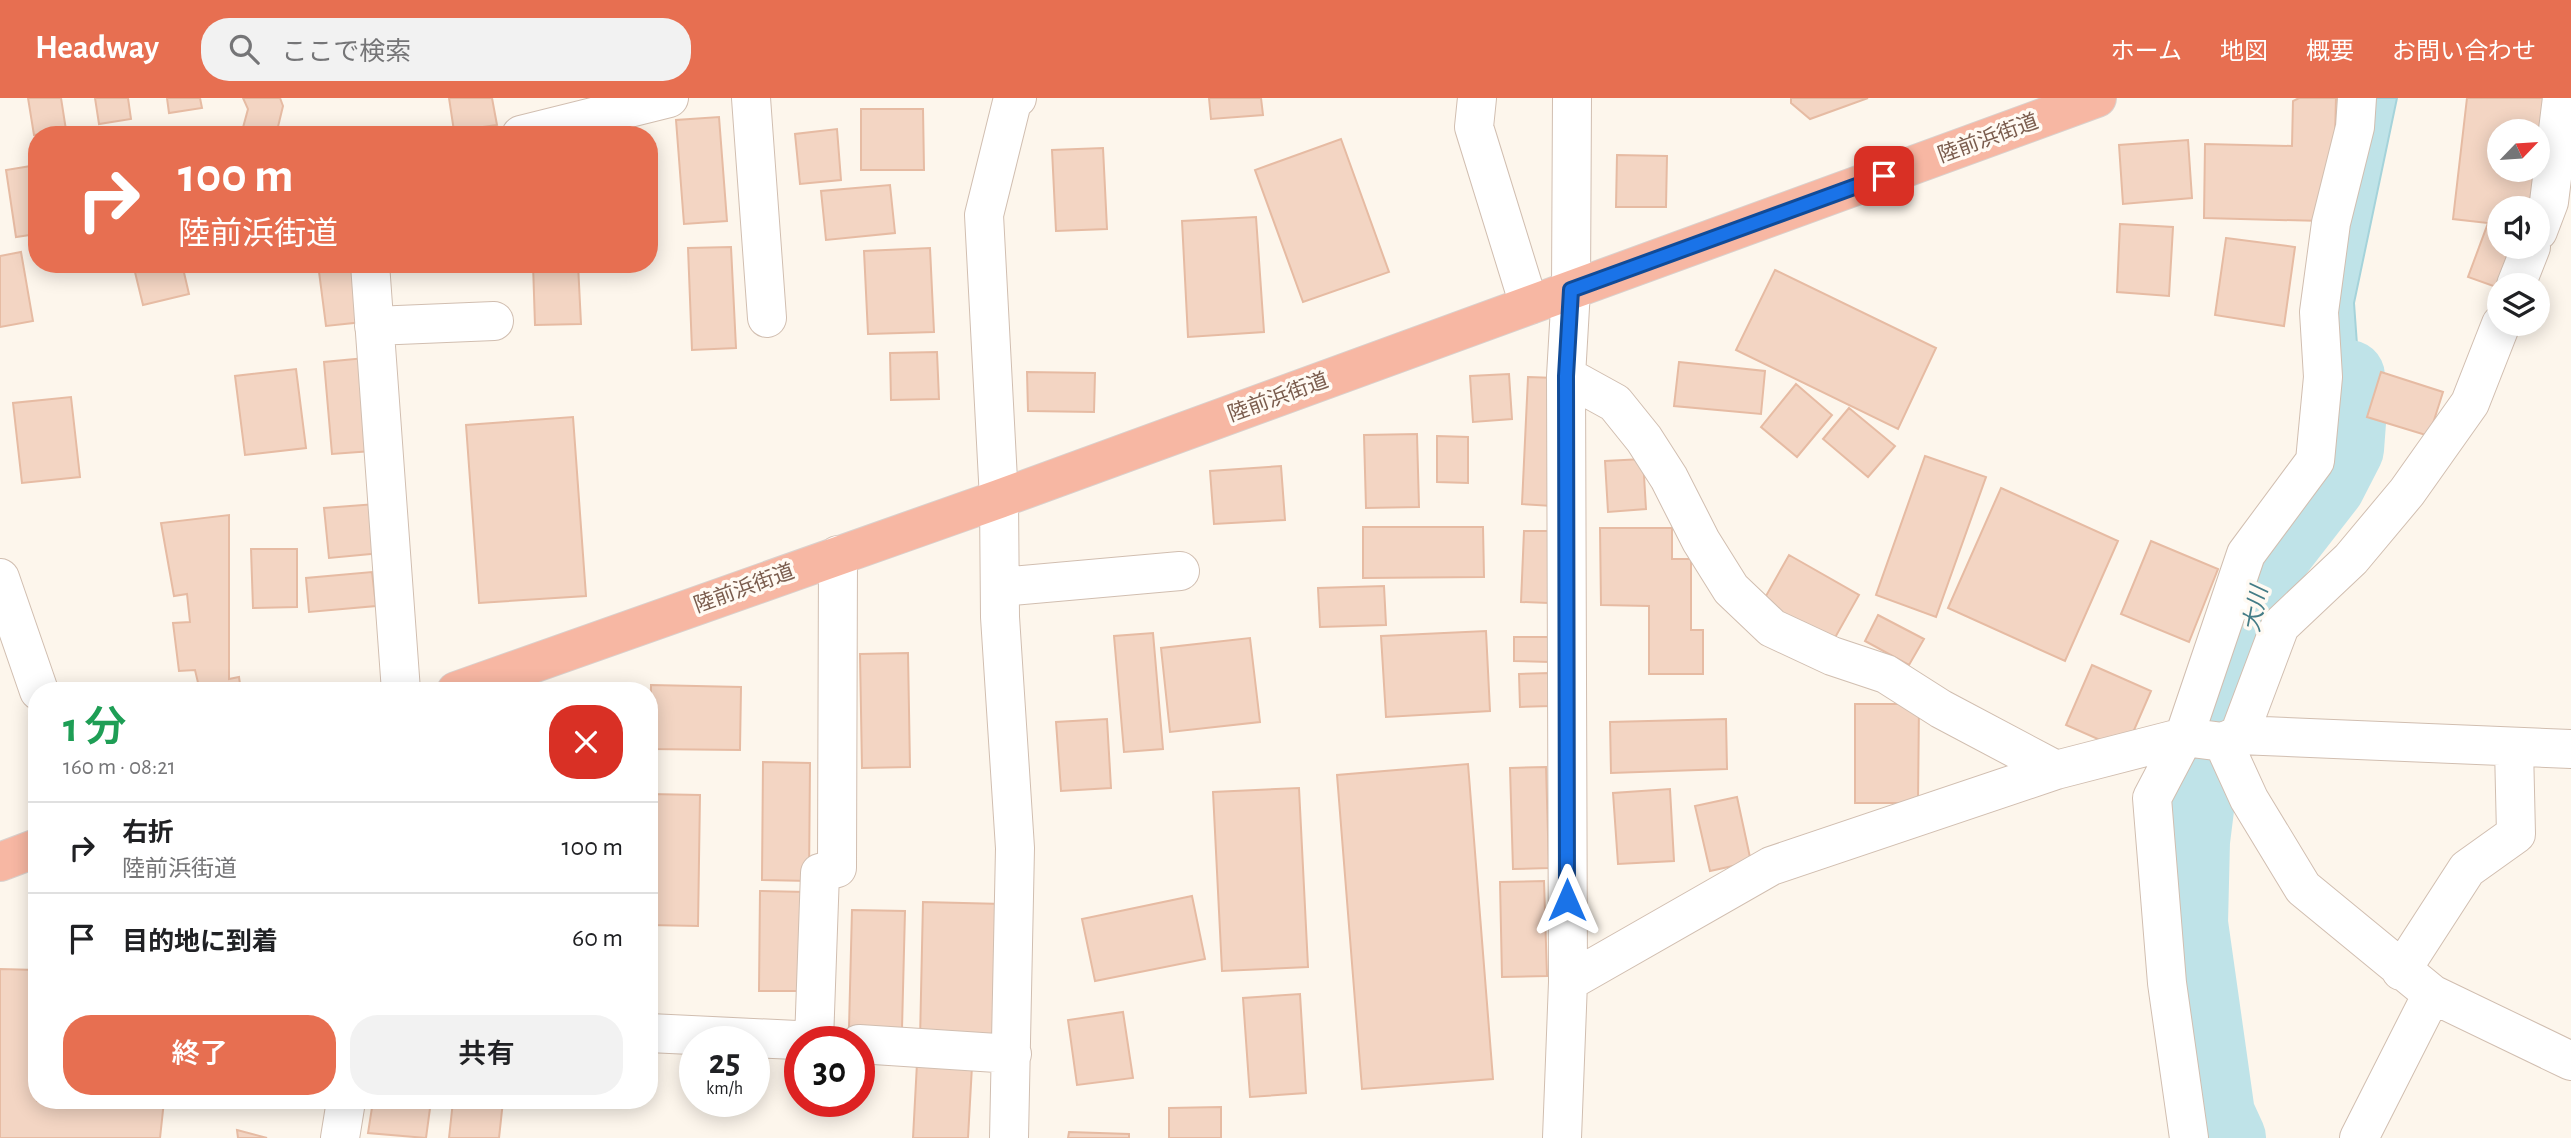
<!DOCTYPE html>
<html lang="ja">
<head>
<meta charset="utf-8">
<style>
	:root { --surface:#fff; --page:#f2f2f2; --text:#202124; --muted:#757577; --line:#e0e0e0; --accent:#e76f51 }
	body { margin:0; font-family:"Alegreya Sans","Noto Sans JP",sans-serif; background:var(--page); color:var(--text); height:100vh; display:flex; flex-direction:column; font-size:26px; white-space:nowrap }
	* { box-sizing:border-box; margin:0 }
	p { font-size:23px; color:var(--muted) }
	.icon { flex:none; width:38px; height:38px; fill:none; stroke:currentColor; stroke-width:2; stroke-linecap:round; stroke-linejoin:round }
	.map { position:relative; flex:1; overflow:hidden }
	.sheet { position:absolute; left:28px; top:584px; width:630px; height:427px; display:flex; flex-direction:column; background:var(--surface); border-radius:28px; box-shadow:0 4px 18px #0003 }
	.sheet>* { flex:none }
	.guide { position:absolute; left:28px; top:28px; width:630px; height:147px; border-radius:28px; box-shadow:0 4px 18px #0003; background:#e76f51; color:#fff; overflow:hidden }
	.needle { width:46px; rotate:65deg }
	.buttons { position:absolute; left:2487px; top:21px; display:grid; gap:14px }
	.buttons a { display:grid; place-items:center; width:63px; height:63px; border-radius:50%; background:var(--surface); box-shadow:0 4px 18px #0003; font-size:35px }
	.speed { position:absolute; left:679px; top:928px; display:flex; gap:14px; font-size:35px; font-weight:700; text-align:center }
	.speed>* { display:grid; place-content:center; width:91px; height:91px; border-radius:50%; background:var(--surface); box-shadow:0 4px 18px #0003; line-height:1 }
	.speed small { font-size:18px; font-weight:400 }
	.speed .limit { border:10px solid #d22; background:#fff; color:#111 }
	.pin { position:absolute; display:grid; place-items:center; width:60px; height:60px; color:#fff; margin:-30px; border-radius:14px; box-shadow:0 4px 10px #0006 }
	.me { position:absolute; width:77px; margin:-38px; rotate:0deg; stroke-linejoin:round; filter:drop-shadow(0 0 5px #0008) }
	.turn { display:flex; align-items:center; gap:24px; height:147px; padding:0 35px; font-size:32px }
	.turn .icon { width:91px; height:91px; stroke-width:2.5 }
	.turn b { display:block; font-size:49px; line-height:60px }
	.round { display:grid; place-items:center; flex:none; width:74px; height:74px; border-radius:28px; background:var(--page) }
	.summary { display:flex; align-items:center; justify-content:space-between; height:119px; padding:0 35px }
	h1 { font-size:42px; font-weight:600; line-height:52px; color:#1e9e55 }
	.button { display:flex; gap:14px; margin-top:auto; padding:14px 35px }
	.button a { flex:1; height:80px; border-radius:28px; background:var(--accent); color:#fff; font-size:28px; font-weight:600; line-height:80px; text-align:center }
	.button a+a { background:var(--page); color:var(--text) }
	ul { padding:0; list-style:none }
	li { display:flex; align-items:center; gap:21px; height:91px; padding:0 35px; border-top:2px solid var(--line) }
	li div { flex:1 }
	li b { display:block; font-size:26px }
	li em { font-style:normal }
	header { display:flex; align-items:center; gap:42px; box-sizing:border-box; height:98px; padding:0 35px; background:var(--accent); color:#fff }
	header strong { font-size:33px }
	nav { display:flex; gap:38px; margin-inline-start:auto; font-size:24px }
	.search { width:490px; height:63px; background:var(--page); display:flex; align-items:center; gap:18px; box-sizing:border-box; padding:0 24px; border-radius:28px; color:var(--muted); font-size:26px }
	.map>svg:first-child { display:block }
</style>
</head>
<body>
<header>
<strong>Headway</strong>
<div class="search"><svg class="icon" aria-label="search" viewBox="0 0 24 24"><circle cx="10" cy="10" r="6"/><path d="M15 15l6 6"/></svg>ここで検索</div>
<nav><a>ホーム</a><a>地図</a><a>概要</a><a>お問い合わせ</a></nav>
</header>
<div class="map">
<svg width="2571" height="1040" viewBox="0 0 2571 1040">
	<rect width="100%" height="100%" fill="#fdf6ec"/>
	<path fill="#bfe3e8" stroke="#a5d3da" stroke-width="2" d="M2368,0h29l-43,205 8,111 -2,36 -43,79 -15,2 -15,31 4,21 -27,48 -27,86 -27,8 44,-144 44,-69 30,-12 12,-23 -6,-12 3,-52 -5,-114z
		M2191,671l24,20 -11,25 7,296 10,28h-10l-19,-65 -16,-212 1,-55z"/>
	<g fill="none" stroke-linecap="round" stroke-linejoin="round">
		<path stroke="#bfe3e8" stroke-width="72" d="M2230,1040l-11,-24 -27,-191 2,-82 8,-64 14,-48 31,-78 16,-80 66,-85 19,-37 3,-40 -2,-33"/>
	</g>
	<path fill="#f3d5c3" stroke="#e6bba3" stroke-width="2" fill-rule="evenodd" d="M28,0h33l5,32 -32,5z
		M95,0h33l3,21 -32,5z
		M167,0h33l2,10 -33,5z
		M243,0h37l3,8 -7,29h-35l7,-26z
		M449,0h43l5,27 -43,6z
		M1209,0h52l2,17 -52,4z
		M1791,0h77l-58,21 -19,-16z
		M2299,0h37l-2,82 -12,41 -118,-3 1,-74 87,2 1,-45z
		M2467,0h80l-14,110h-34v39h17l-17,41 -31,-11 20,-54 -35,-4zM2499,33h39v39h-39z
		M861,11h62l1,61h-63z
		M719,19l8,104 -43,3 -8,-104z
		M204,30l1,7h-34v-2z
		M837,31l4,51 -41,4 -5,-50z
		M1341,41l48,133 -86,30 -48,-132z
		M2188,42l4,58 -69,6 -4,-59z
		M1103,50l4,81 -51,2 -4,-81z
		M1617,57l50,1 -1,51h-50z
		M37,67v69l-21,3 -10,-67z
		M890,87l5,48 -69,7 -5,-49z
		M1256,119l8,115 -76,5 -6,-116z
		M2120,126l53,3 -4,69 -52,-4z
		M2226,140l69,9 -11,79 -69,-11z
		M731,149l5,101 -44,2 -4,-102z
		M930,150l4,84 -66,2 -4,-83z
		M21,154l12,69 -33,6v-71z
		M133,166h49l7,30 -46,11z
		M318,166h38l7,58 -37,4z
		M533,166h45l3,60 -46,1z
		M1775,172l161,78 -38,81 -162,-79z
		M937,254l2,47 -48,1 -1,-47z
		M365,260l7,93 -40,3 -8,-92z
		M1679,264l86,9 -4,43 -87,-8z
		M296,271l10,79 -61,7 -10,-79z
		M1027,274l68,1 -1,39 -66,-1z
		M2381,274l62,20 -14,44 -62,-19z
		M1509,276l3,45 -39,3 -3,-46z
		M1528,279l28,1 -4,128 -30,-2z
		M1796,286l36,31 -35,42 -36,-30z
		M71,299l9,80 -58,6 -9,-80z
		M1849,310l46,38 -27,31 -45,-38z
		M573,319l13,179 -107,7 -13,-178z
		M1417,336l2,73 -53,1 -2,-73z
		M1437,338l31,1v46l-31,-1z
		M1925,358l61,21 -50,140 -60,-22z
		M1643,361l3,50 -38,3 -3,-51z
		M1281,368l4,54 -71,4 -4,-53z
		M2001,390l117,53 -53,120 -117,-53z
		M376,406l5,49 -52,5 -5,-50z
		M229,417v164l10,-2 2,14h-41l-5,-21 -16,1 -6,-48 17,-1 -3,-28 -13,2 -13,-73z
		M1363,429h120l1,50 -121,1z
		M1600,430h72v31h19v71h12v44h-54v-68l-48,-1z
		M1524,433h27l-3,72 -27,-1z
		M2151,443l67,28 -29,73 -68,-28z
		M251,451h46v58l-44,1z
		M1789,457l70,40 -27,48 -70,-40z
		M372,474l4,34 -67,6 -3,-34z
		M1384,488l2,39 -66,2 -2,-39z
		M1878,517l46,24 -15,26 -44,-24z
		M1486,533l4,80 -104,6 -5,-81z
		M1153,535l10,116 -39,3 -10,-116z
		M1514,539h36l-1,25 -35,-1z
		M1250,540l10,84 -90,10 -9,-84z
		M908,555l2,114 -48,1 -2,-114z
		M2092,567l59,26 -26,60 -59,-26z
		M1549,575l1,33 -30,1 -1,-33z
		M651,587l90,2 -1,63 -90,-1z
		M1855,606h64l-1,99h-63z
		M1107,621l4,69 -50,3 -5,-69z
		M1726,621l1,50 -116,4 -1,-51z
		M763,664l47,1 -1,118 -47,-1z
		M1468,666l25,315 -131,10 -25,-314z
		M1546,669l3,101 -36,1 -3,-101z
		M1299,690l9,179 -86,4 -9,-179z
		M1670,691l4,72 -56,3 -5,-71z
		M649,696l51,1 -2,131 -49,-1z
		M1737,699l14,65 -41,9 -15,-65z
		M1544,783l3,95 -45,1 -2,-95z
		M760,793l46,1 -1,99h-46z
		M1192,798l13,63 -110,22 -13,-62z
		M923,804l80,2 -2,138 -81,-2z
		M852,812l53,1 -3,118 -53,-1z
		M0,871l37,1v131h127l-4,37h-160z
		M1300,896l6,99 -56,4 -7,-99z
		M1123,914l10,66 -56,7 -9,-65z
		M917,965l55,3 -4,72h-55z
		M373,1003h58l-5,37 -58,-5z
		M453,1003h50l-4,37h-50z
		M1221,1009v31h-52v-30z
		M237,1032l30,8h-29z
		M1069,1034l60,2v4h-61z"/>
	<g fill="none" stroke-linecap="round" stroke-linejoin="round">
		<defs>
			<path id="street" d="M751,0l16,220
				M1477,0l-3,29 55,178
				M521,37l148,-37
				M2538,133l11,-29 13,-104
				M370,166l31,427
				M2516,187l15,-38
				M374,228l120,-5
				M1566,278l49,27 29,36 25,39 32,63 30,48 41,39 60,28 54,18 55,35 115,61
				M0,480l39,113
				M1000,489l180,-16
				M2239,637l41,-109 71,-67 56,-67 63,-89 31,-79
				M2223,644l26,57 54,89 129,106 139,67
				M2401,873l66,-102 49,-35 -2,-86
				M1568,884l203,-116 285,-96 128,-33 39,5 16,-7 332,14
				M649,935l168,8
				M814,943l6,-168 17,-5 1,-313
				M859,946l153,10
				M340,1040l6,-37
				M1009,1040l6,-290 -15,-231 -1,-118 -15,-284 28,-113 5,-4
				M1562,1040l6,-156 -2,-606 5,-86 1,-192
				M2189,1040l-22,-155 -15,-185 32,-61 62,-183 69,-93 8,-84 -4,-65 12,-89 24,-96 2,-29
				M2359,1040l73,-144"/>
			<path id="highway" d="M456,593l543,-192 1098,-401
				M0,764l37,-14"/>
		</defs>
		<use href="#street" stroke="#d1beb0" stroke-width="40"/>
		<use href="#highway" stroke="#dad1cd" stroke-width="40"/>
		<use href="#street" stroke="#fff" stroke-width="38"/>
		<use href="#highway" stroke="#f7b7a3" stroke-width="38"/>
	</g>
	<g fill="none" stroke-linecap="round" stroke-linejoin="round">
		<defs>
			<path id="route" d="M1567,802l-1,-524 5,-86 313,-114"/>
		</defs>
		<use href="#route" stroke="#114b97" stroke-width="18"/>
		<use href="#route" stroke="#1a73e8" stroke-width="12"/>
	</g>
	<g text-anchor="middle" stroke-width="7" stroke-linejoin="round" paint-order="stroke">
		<g font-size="21" fill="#7a5c4d" stroke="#fffaf3">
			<text transform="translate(1988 40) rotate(-20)" y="7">陸前浜街道</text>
			<text transform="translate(1278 299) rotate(-20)" y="7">陸前浜街道</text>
			<text transform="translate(744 490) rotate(-20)" y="7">陸前浜街道</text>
		</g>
		<g font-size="23" font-style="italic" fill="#437c86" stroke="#fffaf3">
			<text transform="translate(2255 511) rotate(-79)" y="8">大川</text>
		</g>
	</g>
</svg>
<div class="buttons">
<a><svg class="needle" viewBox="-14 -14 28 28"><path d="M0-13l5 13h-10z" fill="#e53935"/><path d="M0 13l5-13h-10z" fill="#757577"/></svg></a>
<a><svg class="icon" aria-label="sound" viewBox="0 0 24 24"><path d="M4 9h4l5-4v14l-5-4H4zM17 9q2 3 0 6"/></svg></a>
<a><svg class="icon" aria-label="layers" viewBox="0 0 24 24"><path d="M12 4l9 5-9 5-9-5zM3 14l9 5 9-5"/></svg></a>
</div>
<div class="speed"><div>25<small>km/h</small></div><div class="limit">30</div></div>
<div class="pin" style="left:1884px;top:78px;background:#d93025"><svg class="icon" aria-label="arrive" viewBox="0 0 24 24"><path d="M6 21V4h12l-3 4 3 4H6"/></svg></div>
<svg class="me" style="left:1567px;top:802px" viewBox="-20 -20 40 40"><path d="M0-17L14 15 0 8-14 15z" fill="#1a73e8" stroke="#fff" stroke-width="4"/></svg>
<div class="guide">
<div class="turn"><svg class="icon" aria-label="right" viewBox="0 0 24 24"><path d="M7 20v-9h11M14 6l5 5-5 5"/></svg><div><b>100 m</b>陸前浜街道</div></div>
</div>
<section class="sheet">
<div class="summary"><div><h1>1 分</h1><p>160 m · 08:21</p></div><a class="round" style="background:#d93025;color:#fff"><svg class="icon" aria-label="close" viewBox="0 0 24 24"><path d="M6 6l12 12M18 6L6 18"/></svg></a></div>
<ul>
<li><svg class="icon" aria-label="right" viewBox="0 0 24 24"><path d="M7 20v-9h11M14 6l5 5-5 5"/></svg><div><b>右折</b><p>陸前浜街道</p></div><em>100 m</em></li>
<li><svg class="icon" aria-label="arrive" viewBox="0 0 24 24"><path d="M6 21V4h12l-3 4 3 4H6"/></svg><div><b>目的地に到着</b></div><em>60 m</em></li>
</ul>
<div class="button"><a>終了</a><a>共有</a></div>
</section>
</div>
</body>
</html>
